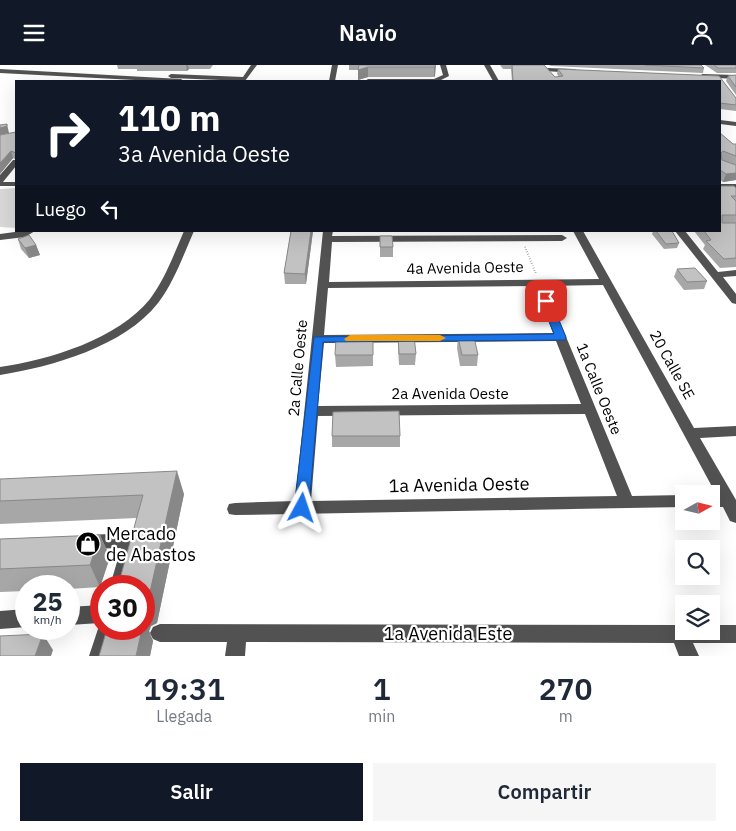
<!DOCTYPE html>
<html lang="es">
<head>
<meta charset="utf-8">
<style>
	:root { --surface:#fff; --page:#f6f6f7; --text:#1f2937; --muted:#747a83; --accent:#111827 }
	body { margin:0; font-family:"IBM Plex Sans",sans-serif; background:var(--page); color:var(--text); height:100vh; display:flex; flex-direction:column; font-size:19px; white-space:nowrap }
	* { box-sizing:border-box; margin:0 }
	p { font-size:16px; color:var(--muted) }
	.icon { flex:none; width:28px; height:28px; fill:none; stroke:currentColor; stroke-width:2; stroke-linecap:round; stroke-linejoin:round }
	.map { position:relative; height:591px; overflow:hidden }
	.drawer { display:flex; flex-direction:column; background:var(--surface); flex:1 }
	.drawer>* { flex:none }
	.top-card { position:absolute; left:15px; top:15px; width:706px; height:152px; border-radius:0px; box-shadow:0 5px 20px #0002; background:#111827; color:#fff; overflow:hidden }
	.needle { width:32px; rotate:82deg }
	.tools { position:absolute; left:675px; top:420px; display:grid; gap:10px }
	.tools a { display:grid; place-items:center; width:45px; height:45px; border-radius:0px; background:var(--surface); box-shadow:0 5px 20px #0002; font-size:25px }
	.speed { position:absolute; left:15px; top:510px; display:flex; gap:10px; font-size:25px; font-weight:700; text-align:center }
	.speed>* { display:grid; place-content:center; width:65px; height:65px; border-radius:50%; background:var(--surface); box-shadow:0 5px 20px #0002; line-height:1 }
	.speed small { font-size:12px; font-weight:400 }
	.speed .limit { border:8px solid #d22; background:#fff; color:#111 }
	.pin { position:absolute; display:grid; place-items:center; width:42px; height:42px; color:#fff; margin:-21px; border-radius:10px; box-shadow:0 2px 8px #0006 }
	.me { position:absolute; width:55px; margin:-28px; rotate:5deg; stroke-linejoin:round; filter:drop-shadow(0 0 4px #0008) }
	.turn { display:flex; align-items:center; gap:18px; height:105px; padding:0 20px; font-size:22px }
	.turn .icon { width:65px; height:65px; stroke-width:2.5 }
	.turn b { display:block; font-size:35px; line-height:42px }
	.then { display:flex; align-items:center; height:48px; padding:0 20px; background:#0003; gap:10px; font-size:19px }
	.eta { display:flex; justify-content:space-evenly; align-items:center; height:85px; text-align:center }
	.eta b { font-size:30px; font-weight:600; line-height:35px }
	.action { display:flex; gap:10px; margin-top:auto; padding:10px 20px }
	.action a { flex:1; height:58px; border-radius:0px; background:var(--accent); color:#fff; font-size:20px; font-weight:600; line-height:58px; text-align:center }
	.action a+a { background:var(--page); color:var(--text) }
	header { display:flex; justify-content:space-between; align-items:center; height:65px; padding:0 20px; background:var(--accent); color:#fff; font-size:22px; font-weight:600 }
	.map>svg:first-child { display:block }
</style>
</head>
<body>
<header><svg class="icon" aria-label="menu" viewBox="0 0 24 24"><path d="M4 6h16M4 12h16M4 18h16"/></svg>Navio<svg class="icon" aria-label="person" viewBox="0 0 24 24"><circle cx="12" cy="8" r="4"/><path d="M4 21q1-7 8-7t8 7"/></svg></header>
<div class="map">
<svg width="736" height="591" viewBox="0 0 736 591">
	<rect width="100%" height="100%" fill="#fff"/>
	<path fill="#d9d9d9" d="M16,123v40l-16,-1v-38z"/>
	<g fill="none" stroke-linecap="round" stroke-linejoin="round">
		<path stroke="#747474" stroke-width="2" stroke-dasharray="0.5 2" stroke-linecap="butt" d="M525,182l11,27"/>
		<path fill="#525252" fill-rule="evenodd" d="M251,0h6l-12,16 -74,-3 -3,-2 3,-2 72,3z
			M332,0h6l-3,16h-6z
			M440,0h6l3,11 -10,5h-74l3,-2h66l9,-4z
			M484,0h6l9,16h-6z
			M547,3l28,1 3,2 -3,2 -30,-2z
			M0,4l181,10 3,2h-30l-154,-8z
			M702,9l34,1v4l-36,-2z
			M720,55l16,2v4l-16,-2z
			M13,95h3v6l-13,16h13v4h-16v-11z
			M720,119h16v6h-16z
			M22,166h13l-10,6 -25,3v-6z
			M184,166h10c-11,25 -20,51 -36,72 -33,43 -107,64 -158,72v-8c49,-7 118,-28 150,-68 15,-20 24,-45 34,-68z
			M323,166h10l-1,5 230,-1 5,3 -5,3 -230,1 -3,40 270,-3 -26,-48h10l111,197 42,-2v10l-36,2 36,62v23l-6,-2 -7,-14h-12v-12l5,-1 -113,-209 -58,1 87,210 52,-1v12l-449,8 -6,-1 -2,-5 2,-5 6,-1 60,-2zM535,221l18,47 -229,2 4,-47zM556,276l25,63 -263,2 6,-63zM585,349l32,82 -306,5 7,-85z
			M675,166h10l33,41 18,-2v6l-13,1 13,17v10l-4,-1z
			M132,468l6,2 2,5 -12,46h-18l11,-38 -34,1 -6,-2 -2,-5 2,-5 6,-2z
			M101,540v24h15l-7,27h-20l11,-33 -31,2v-18z
			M26,544v18l-26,2v-18z
			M160,559l524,1v6h27v-6h25v18h-43l6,13h-20l-5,-13 -428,-1 -1,14h-20l2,-14h-67l-7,-3 -3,-6 3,-6z"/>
	</g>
	<path fill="#a7a7a7" d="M117,0h96l-3,4h-21l-2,2h-50v-2h-19z
		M349,0h86v11l-1,1h-66l-10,3v-10h-9z
		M500,0h44l11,12h4l-2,-3 1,-5 161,7 17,22v13l-16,-2v-28h-208l-1,-12h-8z
		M549,0h152l3,3 -1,5 -152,-7z
		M705,0h31v8h-19z
		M736,10v20l-10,-14 2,-5z
		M16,67v28l-3,-2 -13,16z
		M720,68l13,11h3v36l-13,2 -3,-2z
		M720,121l16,2v35h-14h14v44l-16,1 -17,-19 2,-4 -11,-14h26z
		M291,166h22l-7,53h-21l-1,-11z
		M653,166h19l7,12 -2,5 -13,1 -12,-15z
		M380,171l13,11v10h-13z
		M18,174l18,6 4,10 -11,3 -8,-9z
		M677,204l30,12 -3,8 -20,1 -10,-13z
		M373,271v30l-37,1 -1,-12z
		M398,272l18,17 -1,11h-16l-1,-17z
		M458,272l20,18 -1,11h-17l-3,-18z
		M332,371h68v11h-68z
		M0,414l184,15 -27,129 -6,3 -2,5 4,10 -3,15 -13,-138 -137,6z
		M100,470l10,22 -10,30 -31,2v-3h-43v5l-26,1v-53z"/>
	<path fill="#888" d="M186,0h2l1,4 -2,2z
		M436,1l-1,10 -1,1v-10z
		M368,2v10l-10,3v-10z
		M7,59l2,9 -9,2v-7z
		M11,86l2,7 -13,16v-11z
		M736,108v7l-13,2 3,-8z
		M311,166h2l-7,53 -1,-10z
		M36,180l4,10 -11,3 -4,-10z
		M177,406l7,23 -27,129 -6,3 -2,5 4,10 -3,15h-14l6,-27h2v-25z
		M100,470l10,22 -10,30 -10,-22z
		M43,569l10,16 -2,6h-16z"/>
	<path fill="#c2c2c2" stroke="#888" d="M359,0h76l1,1 -2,1h-66l-10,3z
		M512,0h32l11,12 8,-1 -5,-7 161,7 17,22v7l-16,-2v-22h-207z
		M645,0h56l3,3z
		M714,0h22v3h-18z
		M736,10v12l-8,-11z
		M7,59v2l-7,2v-3z
		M16,67v21l-5,-2 -11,12v-28z
		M720,68l13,11h3v12l-13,-5 -2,2 1,7 14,5v8l-10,1 -6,-4z
		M720,121h14l2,2v8h-5l5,5v14h-14v8h14v35l-12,1 -18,-18 5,-1 -7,-9h16z
		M291,166h20l-6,43 -21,-1z
		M656,166h16l7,12 -13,1z
		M29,170l7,10 -11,3 -7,-9z
		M380,171h12l1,11h-13z
		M695,203l12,13 -20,1 -10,-13z
		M373,271v19h-38l1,-17z
		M414,271l2,18h-17l-1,-17z
		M458,272h16l4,18h-16z
		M399,346l1,25h-68l1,-24z
		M177,406l-29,130 -4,3v-18h-26l25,-91 -143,6v-22z
		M100,470l-10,30 -90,4v-30z
		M107,564h35l-6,27h-37z
		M43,569l-8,22h-35v-20z"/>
	<path fill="#1a73e8" stroke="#114b97" d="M546,233l5,3 15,36 -1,3 -242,2 -14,166 -2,4 -5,2 -6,-2 -2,-4 20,-171 240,-3 -13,-33z"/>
	<path fill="#f59e0b" d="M350,270h90l6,3 -6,3h-94l-2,-2z"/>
	<defs>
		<symbol id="shop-disc" viewBox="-11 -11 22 22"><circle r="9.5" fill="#000" stroke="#fff"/><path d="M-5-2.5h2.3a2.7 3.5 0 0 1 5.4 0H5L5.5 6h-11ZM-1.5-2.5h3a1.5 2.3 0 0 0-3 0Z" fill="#fff"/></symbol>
	</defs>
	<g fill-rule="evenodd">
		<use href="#shop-disc" x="74" y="465" width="28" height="28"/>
	</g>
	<g text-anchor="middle" stroke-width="4.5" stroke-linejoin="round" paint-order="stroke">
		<g font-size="15" fill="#000" stroke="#fff">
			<text transform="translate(465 203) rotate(-1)" y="5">4a Avenida Oeste</text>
			<text transform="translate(672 300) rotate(61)" y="5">20 Calle SE</text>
			<text transform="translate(298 303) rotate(-85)" y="5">2a Calle Oeste</text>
			<text transform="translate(599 324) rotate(68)" y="5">1a Calle Oeste</text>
			<text x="450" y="334">2a Avenida Oeste</text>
		</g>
		<g font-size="18" fill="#000" stroke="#fff">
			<text transform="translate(459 420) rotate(-1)" y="6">1a Avenida Oeste</text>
			<text x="448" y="575">1a Avenida Este</text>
		</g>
		<g font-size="18" fill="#000" stroke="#fff" text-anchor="start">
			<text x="106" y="475">Mercado<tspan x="106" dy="21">de Abastos</tspan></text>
		</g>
	</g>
</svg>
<div class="tools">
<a><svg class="needle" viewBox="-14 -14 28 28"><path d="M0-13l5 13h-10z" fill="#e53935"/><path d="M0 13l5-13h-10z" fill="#747a83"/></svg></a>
<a><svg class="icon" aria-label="search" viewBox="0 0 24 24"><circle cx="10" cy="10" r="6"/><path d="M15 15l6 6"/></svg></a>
<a><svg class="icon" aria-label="layers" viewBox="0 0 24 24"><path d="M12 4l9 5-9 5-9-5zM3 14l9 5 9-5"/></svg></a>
</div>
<div class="speed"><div>25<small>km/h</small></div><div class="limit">30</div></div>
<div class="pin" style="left:546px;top:236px;background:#d93025"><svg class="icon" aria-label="arrive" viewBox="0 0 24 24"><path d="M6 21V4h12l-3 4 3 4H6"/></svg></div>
<svg class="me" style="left:302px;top:443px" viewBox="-20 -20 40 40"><path d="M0-17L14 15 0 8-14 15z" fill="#1a73e8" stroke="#fff" stroke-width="4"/></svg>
<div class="top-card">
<div class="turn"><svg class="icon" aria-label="right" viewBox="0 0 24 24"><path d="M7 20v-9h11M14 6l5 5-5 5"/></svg><div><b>110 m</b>3a Avenida Oeste</div></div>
<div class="then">Luego<svg class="icon" aria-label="left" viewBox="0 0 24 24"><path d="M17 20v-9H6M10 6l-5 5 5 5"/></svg></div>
</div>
</div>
<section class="drawer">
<div class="eta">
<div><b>19:31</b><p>Llegada</p></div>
<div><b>1</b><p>min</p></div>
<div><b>270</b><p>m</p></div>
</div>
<div class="action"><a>Salir</a><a>Compartir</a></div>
</section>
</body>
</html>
